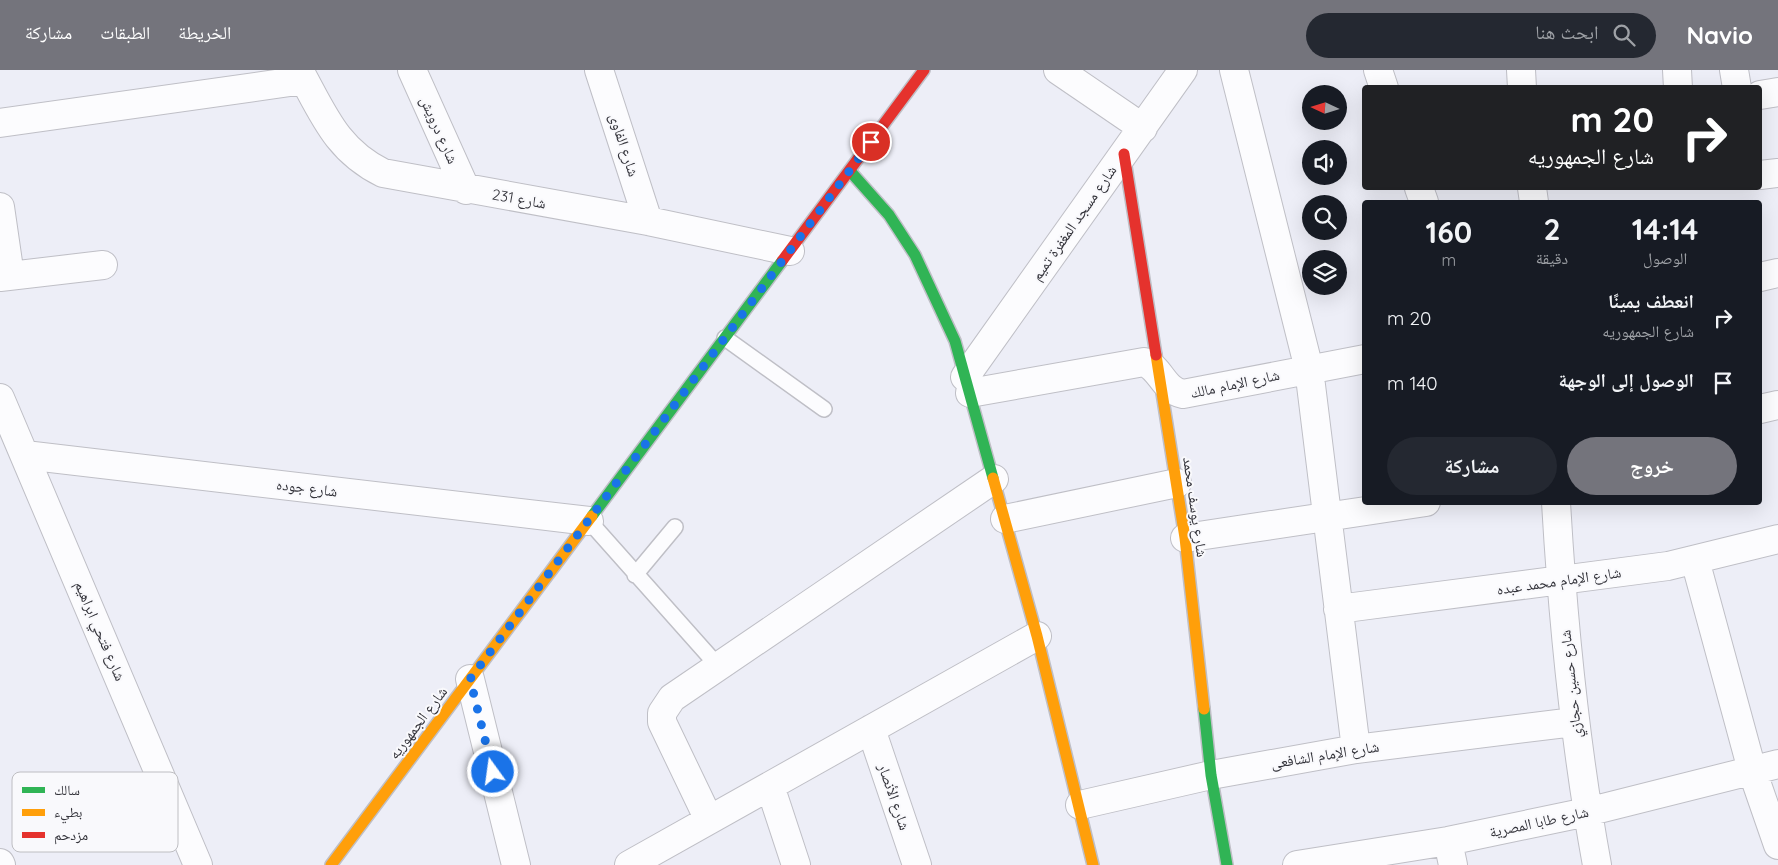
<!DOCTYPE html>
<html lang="ar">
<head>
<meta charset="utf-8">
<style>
	:root { --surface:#171b24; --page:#242831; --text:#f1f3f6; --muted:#9ea1a6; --accent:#74747c }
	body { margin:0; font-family:Quicksand,"Noto Naskh Arabic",sans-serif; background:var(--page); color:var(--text); direction:rtl; height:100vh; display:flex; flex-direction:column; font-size:19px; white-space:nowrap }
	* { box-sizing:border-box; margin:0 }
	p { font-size:16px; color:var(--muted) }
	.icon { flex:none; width:28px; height:28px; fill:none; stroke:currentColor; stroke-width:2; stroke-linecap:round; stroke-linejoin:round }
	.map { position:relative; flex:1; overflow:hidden; direction:ltr }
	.sheet { position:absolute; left:1362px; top:130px; width:400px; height:305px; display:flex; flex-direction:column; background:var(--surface); border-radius:5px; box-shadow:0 5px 20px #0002; direction:rtl }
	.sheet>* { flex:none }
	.hud { position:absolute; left:1362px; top:15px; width:400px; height:105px; border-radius:5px; box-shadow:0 5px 20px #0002; direction:rtl; background:#202124; color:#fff; overflow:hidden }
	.needle { width:32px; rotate:274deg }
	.buttons { position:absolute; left:1302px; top:15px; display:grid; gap:10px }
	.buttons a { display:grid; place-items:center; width:45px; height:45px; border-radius:50%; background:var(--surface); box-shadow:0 5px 20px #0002; font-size:25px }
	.pin { position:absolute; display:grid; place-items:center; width:42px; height:42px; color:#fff; margin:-21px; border:2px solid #fff; border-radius:50%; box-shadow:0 1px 5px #0007 }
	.me { position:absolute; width:55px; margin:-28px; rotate:346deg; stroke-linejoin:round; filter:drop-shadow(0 0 4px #0008) }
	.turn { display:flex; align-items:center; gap:18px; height:105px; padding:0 25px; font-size:22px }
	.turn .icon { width:65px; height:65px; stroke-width:2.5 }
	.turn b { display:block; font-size:35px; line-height:42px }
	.eta { display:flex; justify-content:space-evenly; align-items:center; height:85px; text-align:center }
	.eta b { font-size:30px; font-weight:800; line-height:35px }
	.action { display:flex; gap:10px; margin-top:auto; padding:10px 25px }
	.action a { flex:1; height:58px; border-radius:30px; background:var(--accent); color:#fff; font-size:20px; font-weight:800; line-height:58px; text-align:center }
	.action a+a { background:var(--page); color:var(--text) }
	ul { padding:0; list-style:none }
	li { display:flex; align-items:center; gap:15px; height:65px; padding:0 25px }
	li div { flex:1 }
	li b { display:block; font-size:19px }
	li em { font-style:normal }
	header { display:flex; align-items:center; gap:30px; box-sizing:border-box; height:70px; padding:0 25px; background:var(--accent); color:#fff }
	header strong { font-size:24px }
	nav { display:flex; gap:28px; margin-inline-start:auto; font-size:18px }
	.search { width:350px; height:45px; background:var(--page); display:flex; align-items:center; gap:12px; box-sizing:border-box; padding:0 18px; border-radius:28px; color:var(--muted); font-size:19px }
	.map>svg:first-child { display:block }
</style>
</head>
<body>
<header>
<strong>Navio</strong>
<div class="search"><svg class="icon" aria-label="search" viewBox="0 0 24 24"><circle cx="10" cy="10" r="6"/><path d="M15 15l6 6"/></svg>ابحث هنا</div>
<nav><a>الخريطة</a><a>الطبقات</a><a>مشاركة</a></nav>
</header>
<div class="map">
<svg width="1778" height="795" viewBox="0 0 1778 795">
	<rect width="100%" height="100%" fill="#edeef7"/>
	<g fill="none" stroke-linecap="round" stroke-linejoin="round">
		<defs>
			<path id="lane" d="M725,268l99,71
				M589,451l129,145
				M635,505l40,-48"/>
			<path id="street" d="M299,0c24,43 37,80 84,103l265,48 142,30
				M412,0l54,120
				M599,0l49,151
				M1058,0l85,58
				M1234,0l75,299 47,380
				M1378,0l6,18
				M1521,0l1,18
				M1677,0l1,18
				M1734,0l3,18
				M1760,25l18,-3
				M0,53l304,-43
				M1760,105l18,-2
				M1419,118l5,14
				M1532,118l2,14
				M0,137l10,69
				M0,207l103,-12
				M1760,207l18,-4
				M965,307l218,-307
				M970,323l174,-31c17,6 19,28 39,32l182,-35
				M0,328l198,467
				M1760,339l18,-4
				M25,385l564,66
				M1556,432c7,122 19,243 41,363
				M1005,449l172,-36
				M1185,468l241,-36
				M1695,490l57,210 26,75
				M1338,539l330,-43 110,-27
				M470,609l46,186
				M871,659l46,136
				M770,716l26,79
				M1080,735l131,-30 145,-26 218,-27
				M709,750l-47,-98v-9l10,-15 322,-219
				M1448,771l5,24
				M0,793l1,2
				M629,795l408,-229
				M1297,795l151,-24 139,-29 191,-48"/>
			<path id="fast" d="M850,101l39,44 26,40 40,86 38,137
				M592,446l190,-255
				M1204,639l7,66 16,90"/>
			<path id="slow" d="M1156,285l29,183 19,171
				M993,408l44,158 56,229
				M331,795l261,-349"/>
			<path id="jam" d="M1124,84l32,201
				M782,191l142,-191"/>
		</defs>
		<use href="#lane" stroke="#bfbfc6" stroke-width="18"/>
		<use href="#street" stroke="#bfbfc6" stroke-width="30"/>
		<use href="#fast" stroke="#bfbfc6" stroke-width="14"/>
		<use href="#slow" stroke="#bfbfc6" stroke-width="14"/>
		<use href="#jam" stroke="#bfbfc6" stroke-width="14"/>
		<use href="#lane" stroke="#fcfcfe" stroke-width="15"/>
		<use href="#street" stroke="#fcfcfe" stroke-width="28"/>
		<use href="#fast" stroke="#30b455" stroke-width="11"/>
		<use href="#slow" stroke="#ff9f0a" stroke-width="11"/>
		<use href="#jam" stroke="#e5322d" stroke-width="11"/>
	</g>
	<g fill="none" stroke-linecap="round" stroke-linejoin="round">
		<path stroke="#1a73e8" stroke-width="9" stroke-dasharray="0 16.2" d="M493,702l-23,-93 401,-537"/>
	</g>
	<g text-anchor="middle" stroke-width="4" stroke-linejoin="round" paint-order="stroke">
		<g font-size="15" fill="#33333a" stroke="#f9f9fc">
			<text transform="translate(439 60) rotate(66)" y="5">شارع درويش</text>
			<text transform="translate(624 75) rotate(72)" y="5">شارع الفاوى</text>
			<text transform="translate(519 129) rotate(10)" y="5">شارع 231</text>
			<text transform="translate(1074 153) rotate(-55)" y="5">شارع مسجد المغفرة تميم</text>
			<text transform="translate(1235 314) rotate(-12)" y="5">شارع الإمام مالك</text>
			<text transform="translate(307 418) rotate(7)" y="5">شارع جوده</text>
			<text transform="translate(1195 437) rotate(82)" y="5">شارع يوسف محمد</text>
			<text transform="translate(1559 511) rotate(-8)" y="5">شارع الإمام محمد عبده</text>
			<text transform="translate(100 561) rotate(67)" y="5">شارع فتحي ابراهيم</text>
			<text transform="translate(1571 614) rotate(-96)" y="5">شارع حسين حجازي</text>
			<text transform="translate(418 653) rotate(-53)" y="5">شارع الجمهوريه</text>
			<text transform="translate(1325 685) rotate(-9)" y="5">شارع الإمام الشافعى</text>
			<text transform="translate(894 727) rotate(71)" y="5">شارع الأنصار</text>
			<text transform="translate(1539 752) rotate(-12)" y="5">شارع طابا المصرية</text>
		</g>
	</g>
	<rect x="12" y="702" width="166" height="80" rx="8" fill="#f9f9fc" stroke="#bebec2" stroke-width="1"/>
	<rect x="22" y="717" width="23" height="6" fill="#30b455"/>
	<rect x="22" y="739" width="23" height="7" fill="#ff9f0a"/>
	<rect x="22" y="762" width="23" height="6" fill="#e5322d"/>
	<g font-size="14" fill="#33333a">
		<text x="54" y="725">سالك</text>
		<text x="54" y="747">بطيء</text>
		<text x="54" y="770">مزدحم</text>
	</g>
</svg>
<div class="buttons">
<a><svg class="needle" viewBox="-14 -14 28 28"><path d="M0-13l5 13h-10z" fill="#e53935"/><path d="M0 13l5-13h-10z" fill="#9ea1a6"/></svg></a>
<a><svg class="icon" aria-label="sound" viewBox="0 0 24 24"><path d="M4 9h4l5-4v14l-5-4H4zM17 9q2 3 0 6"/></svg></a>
<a><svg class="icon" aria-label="search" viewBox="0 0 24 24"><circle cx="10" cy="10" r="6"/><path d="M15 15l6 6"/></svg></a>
<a><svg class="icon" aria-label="layers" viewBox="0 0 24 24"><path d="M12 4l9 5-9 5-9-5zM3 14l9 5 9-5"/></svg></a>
</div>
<div class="pin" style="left:871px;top:72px;background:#d93025"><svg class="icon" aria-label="arrive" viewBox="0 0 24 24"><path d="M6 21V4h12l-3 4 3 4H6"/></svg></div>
<svg class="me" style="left:493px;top:702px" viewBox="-20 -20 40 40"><circle r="17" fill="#1a73e8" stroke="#fff" stroke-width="3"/><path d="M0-11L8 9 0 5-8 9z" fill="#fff"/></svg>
<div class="hud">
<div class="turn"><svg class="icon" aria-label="right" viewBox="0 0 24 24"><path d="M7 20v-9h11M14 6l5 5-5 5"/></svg><div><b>20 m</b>شارع الجمهوريه</div></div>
</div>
<section class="sheet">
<div class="eta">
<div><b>14:14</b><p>الوصول</p></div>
<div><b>2</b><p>دقيقة</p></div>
<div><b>160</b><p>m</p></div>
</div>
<ul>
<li><svg class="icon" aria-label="right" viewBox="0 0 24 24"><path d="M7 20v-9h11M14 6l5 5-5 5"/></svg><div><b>انعطف يمينًا</b><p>شارع الجمهوريه</p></div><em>20 m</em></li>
<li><svg class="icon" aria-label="arrive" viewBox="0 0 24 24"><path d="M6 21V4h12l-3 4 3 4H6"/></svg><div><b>الوصول إلى الوجهة</b></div><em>140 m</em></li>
</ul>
<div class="action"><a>خروج</a><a>مشاركة</a></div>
</section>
</div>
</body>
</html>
